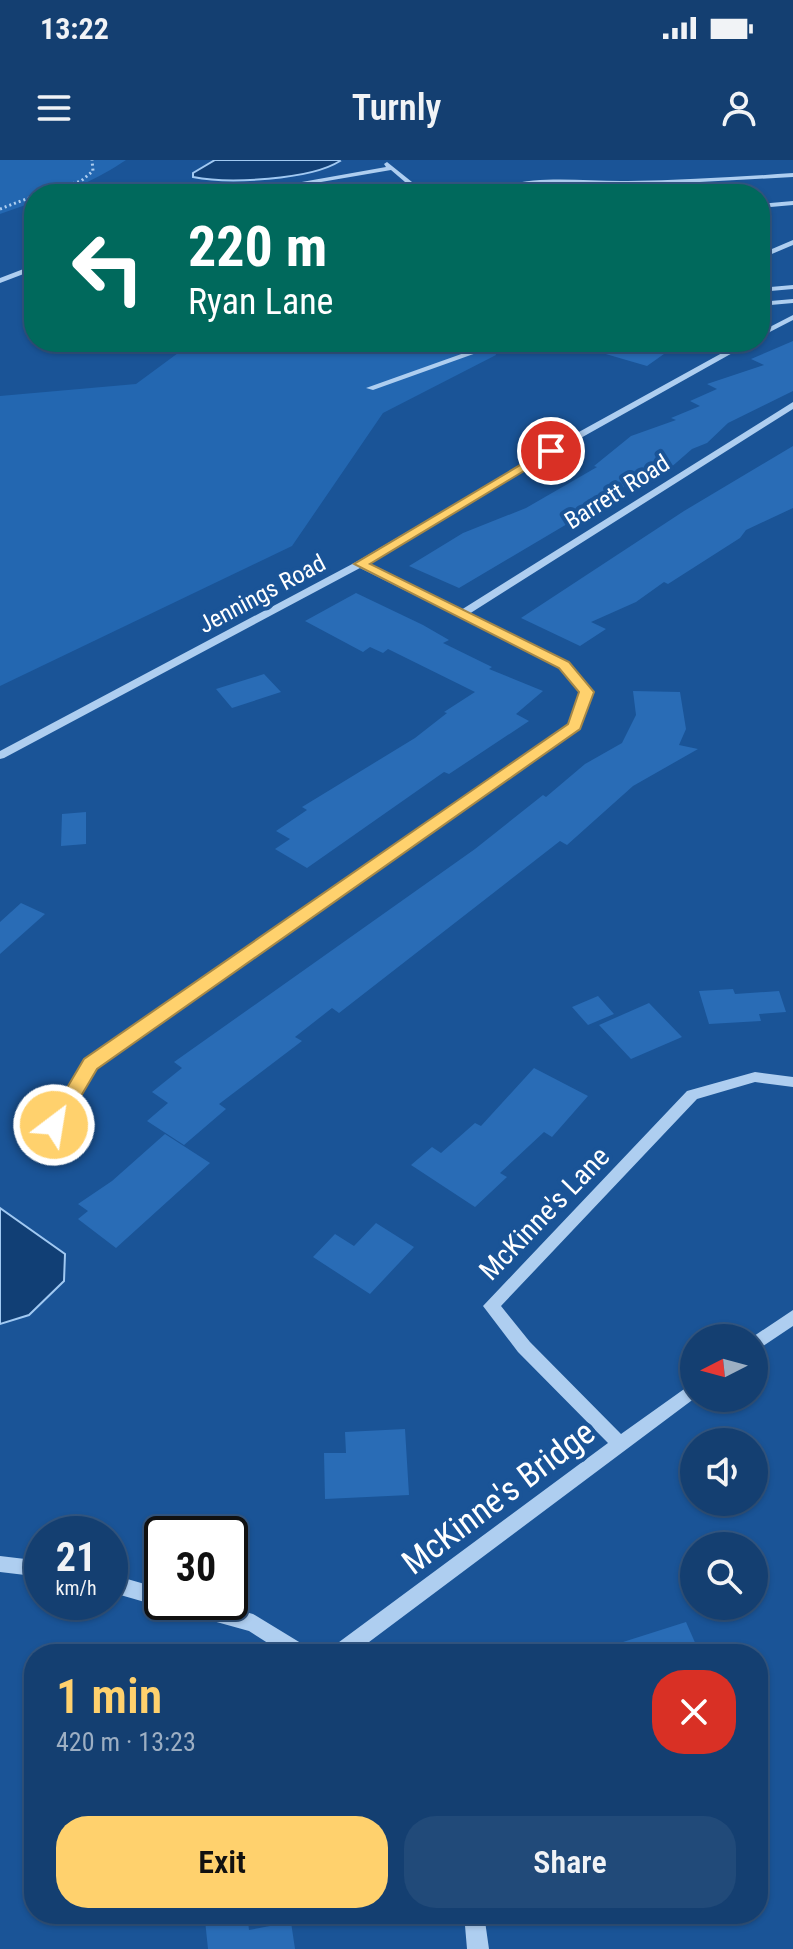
<!DOCTYPE html>
<html lang="en">
<head>
<meta charset="utf-8">
<style>
	:root { --surface:#143f71; --page:#214a79; --text:#f1f3f6; --muted:#9dafc3; --line:#335884; --accent:#ffd16d }
	body { margin:0; font-family:"Roboto Condensed",sans-serif; background:var(--page); color:var(--text); height:100vh; display:flex; flex-direction:column; font-size:30px; white-space:nowrap }
	* { box-sizing:border-box; margin:0 }
	p { font-size:26px; color:var(--muted) }
	.icon { flex:none; width:44px; height:44px; fill:none; stroke:currentColor; stroke-width:2; stroke-linecap:round; stroke-linejoin:round }
	.map { position:relative; flex:1; overflow:hidden }
	.side { position:absolute; left:24px; top:1484px; width:744px; height:280px; display:flex; flex-direction:column; background:var(--surface); border-radius:32px; box-shadow:0 2px 6px #0004,0 0 0 2px var(--line) }
	.side>* { flex:none }
	.guide { position:absolute; left:24px; top:24px; width:746px; height:168px; border-radius:32px; box-shadow:0 2px 6px #0004,0 0 0 2px var(--line); background:#00695c; color:#fff; overflow:hidden }
	.needle { width:52px; rotate:264deg }
	.controls { position:absolute; left:680px; top:1164px; display:grid; gap:16px }
	.controls a { display:grid; place-items:center; width:88px; height:88px; border-radius:50%; background:var(--surface); box-shadow:0 2px 6px #0004,0 0 0 2px var(--line); font-size:40px }
	.speed { position:absolute; left:24px; top:1356px; display:flex; gap:16px; font-size:40px; font-weight:700; text-align:center }
	.speed>* { display:grid; place-content:center; width:104px; height:104px; border-radius:50%; background:var(--surface); box-shadow:0 2px 6px #0004,0 0 0 2px var(--line); line-height:1 }
	.speed small { font-size:20px; font-weight:400 }
	.speed .limit { border:4px solid #111; border-radius:12px; background:#fff; color:#111 }
	.pin { position:absolute; display:grid; place-items:center; width:68px; height:68px; color:#fff; margin:-34px; border:4px solid #fff; border-radius:50%; box-shadow:0 2px 8px #0007 }
	.me { position:absolute; width:88px; margin:-44px; rotate:31deg; stroke-linejoin:round; filter:drop-shadow(0 0 6px #0008) }
	.turn { display:flex; align-items:center; gap:28px; height:168px; padding:0 32px; font-size:36px }
	.turn .icon { width:104px; height:104px; stroke-width:2.5 }
	.turn b { display:block; font-size:56px; line-height:68px }
	.round { display:grid; place-items:center; flex:none; width:84px; height:84px; border-radius:32px; background:var(--page) }
	.head { display:flex; align-items:center; justify-content:space-between; height:136px; padding:0 32px }
	h1 { font-size:48px; font-weight:600; line-height:60px; color:var(--accent) }
	.cta { display:flex; gap:16px; margin-top:auto; padding:16px 32px }
	.cta a { flex:1; height:92px; border-radius:32px; background:var(--accent); color:#111; font-size:32px; font-weight:600; line-height:92px; text-align:center }
	.cta a+a { background:var(--page); color:var(--text) }
	.status { display:flex; justify-content:space-between; align-items:center; height:56px; padding:0 40px; background:var(--surface); direction:ltr }
	.status svg { height:22px; fill:currentColor }
	header { display:flex; justify-content:space-between; align-items:center; height:104px; padding:0 32px; background:var(--surface); font-size:36px; font-weight:600 }
	.map>svg:first-child { display:block }
</style>
</head>
<body>
<div class="status"><b>13:22</b><svg viewBox="0 0 49 12"><path d="M0 12V9h3v3zM5 12V6h3v6zM10 12V3h3v9zM15 12V0h3v12zM26 1h20v11H26zM47 4h2v5h-2z"/></svg></div>
<header><svg class="icon" aria-label="menu" viewBox="0 0 24 24"><path d="M4 6h16M4 12h16M4 18h16"/></svg>Turnly<svg class="icon" aria-label="person" viewBox="0 0 24 24"><circle cx="12" cy="8" r="4"/><path d="M4 21q1-7 8-7t8 7"/></svg></header>
<div class="map">
<svg width="793" height="1789" viewBox="0 0 793 1789">
	<rect width="100%" height="100%" fill="#1a5497"/>
	<path fill="#2367b1" d="M0,0h126c-29,19 -57,34 -92,34v8l-34,12z
		M193,182h299l4,13 -113,58 -91,133 -292,140v-290l136,-12z"/>
	<path fill="#113f75" stroke="#a1c9f2" stroke-width="2" d="M215,0h124l1,1c-30,19 -112,23 -147,16v-4z
		M0,1048l65,46 -1,27 -35,34 -29,9z"/>
	<path fill="#296cb6" d="M793,181v50l-65,32 -21,20 -15,6 -23,20 -60,24 7,2 -157,93 -50,-22 54,-33 63,-25 71,-41 -3,-1 37,-30 45,-16 -5,-2 29,-12 -10,-5 27,-12 -10,-5 57,-19 -13,-6z
		M586,182h60l25,7 -24,17 -62,-18z
		M793,286v62l-47,22 -6,8 -72,46 -4,-2 -28,20 -45,20 15,7 -26,17 -59,-28 163,-107z
		M356,433l67,32 26,15 -6,3 49,24 -3,2 54,22 -27,23 13,7 -80,53 -5,-2 -137,96 -32,-19 15,-10 -14,-8 31,-21 -5,-3 113,-69 32,-25 -3,-1 31,-20 -87,-43 -5,4 -13,-6 -7,5 -58,-31z
		M264,514l17,18 -49,16 -16,-19z
		M633,531l47,1 6,37 -7,16 19,4 -65,37 -66,59 -7,-4 -221,172 -7,-5 -37,29 7,4 -83,63 7,5 -42,36 -37,-24 21,-18 -16,-11 30,-24 -8,-6 301,-213 68,-54 3,2 39,-33 37,-21 14,-28z
		M86,652v32l-25,2 1,-32z
		M21,743l24,11 -45,40v-32z
		M733,829l2,5 44,-3 7,21 -27,2 2,7 -52,3 -10,-33z
		M598,836l16,18 -26,11 -16,-18z
		M649,843l33,34 -51,22 -32,-34z
		M534,908l54,28 -36,41 -8,-5 -44,41 7,4 -32,30 -64,-42 21,-18 9,6 34,-30 6,3z
		M165,974l45,29 -94,85 -38,-29 10,-8 -10,-7 34,-23z
		M376,1063l38,24 -44,47 -57,-37 22,-23 19,12z
		M405,1269l4,66 -84,4 -1,-46h22l-1,-21z
		M686,1462l14,32h-98l-1,-5z
		M233,1754h14l2,16 42,-8 4,27h-87l-3,-29z"/>
	<g fill="none" stroke-linecap="round" stroke-linejoin="round">
		<path stroke="#aecef0" stroke-width="3" stroke-dasharray="2 3" stroke-linecap="butt" d="M39,34l42,-13 12,-10 -1,-11
			M0,49l34,-13"/>
		<path fill="#aecef0" fill-rule="evenodd" d="M387,2l40,32h-8l-28,-24 -140,24h-17l152,-27 -2,-3z
			M793,13v4l-130,7 -125,1 -43,9h-12c42,-22 99,-12 145,-13 55,-1 110,-4 165,-8z
			M793,41v4l-33,3v-4z
			M793,80v5l-33,14v-5z
			M34,105v5l-34,13v-5z
			M793,125v4l-33,3v-4z
			M793,139v4l-33,3v-4z
			M793,155v5l-33,17v-5z
			M495,182h12l-134,48 -7,-2z
			M742,182h10l-198,111 -186,111 93,46 332,-208v7l-324,205 99,49 24,29 -13,36 -483,340 -37,61h-10l-2,-4 39,-65 484,-336 10,-32 -20,-25 -200,-99 -356,190 -4,1v-8l356,-189 192,-113z
			M755,912l38,5v10l-38,-5 -58,17 -196,207 29,36 91,92 73,-52 1,16 -342,256h-24l2,-6 277,-205 -90,-91 -35,-46 204,-215z
			M793,1150v16l-39,26v-14h-3z
			M0,1396l42,5v16l-42,-5z
			M110,1414l52,15v13h47l44,12 56,34 2,6h-26l-36,-23 -72,-20 -6,-3 -2,-4 -7,3 -52,-15z
			M464,1754h20l5,35h-22z"/>
	</g>
	<path fill="#ffd16d" stroke="#a68847" stroke-width="2" d="M547,289l10,2 -187,113 199,98 25,30 -14,37 -483,340 -36,61h-14l-2,-5 39,-66 484,-335 11,-32 -20,-24 -205,-104z"/>
	<g text-anchor="middle" stroke-width="8" stroke-linejoin="round" paint-order="stroke">
		<g font-size="24" fill="#fff" stroke="#1a5497">
			<text transform="translate(617 332) rotate(-32)" y="8">Barrett Road</text>
			<text transform="translate(262 434) rotate(-28)" y="8">Jennings Road</text>
		</g>
		<g font-size="28" fill="#fff" stroke="#1a5497">
			<text transform="translate(544 1053) rotate(-46)" y="10">McKinne's Lane</text>
		</g>
		<g font-size="34" fill="#fff" stroke="#1a5497">
			<text transform="translate(498 1337) rotate(-37)" y="12">McKinne's Bridge</text>
		</g>
	</g>
</svg>
<div class="controls">
<a><svg class="needle" viewBox="-14 -14 28 28"><path d="M0-13l5 13h-10z" fill="#e53935"/><path d="M0 13l5-13h-10z" fill="#9dafc3"/></svg></a>
<a><svg class="icon" aria-label="sound" viewBox="0 0 24 24"><path d="M4 9h4l5-4v14l-5-4H4zM17 9q2 3 0 6"/></svg></a>
<a><svg class="icon" aria-label="search" viewBox="0 0 24 24"><circle cx="10" cy="10" r="6"/><path d="M15 15l6 6"/></svg></a>
</div>
<div class="speed"><div>21<small>km/h</small></div><div class="limit">30</div></div>
<div class="pin" style="left:551px;top:291px;background:#d93025"><svg class="icon" aria-label="arrive" viewBox="0 0 24 24"><path d="M6 21V4h12l-3 4 3 4H6"/></svg></div>
<svg class="me" style="left:54px;top:965px" viewBox="-20 -20 40 40"><circle r="17" fill="#ffd16d" stroke="#fff" stroke-width="3"/><path d="M0-11L8 9 0 5-8 9z" fill="#fff"/></svg>
<div class="guide">
<div class="turn"><svg class="icon" aria-label="left" viewBox="0 0 24 24"><path d="M17 20v-9H6M10 6l-5 5 5 5"/></svg><div><b>220 m</b>Ryan Lane</div></div>
</div>
<section class="side">
<div class="head"><div><h1>1 min</h1><p>420 m · 13:23</p></div><a class="round" style="background:#d93025;color:#fff"><svg class="icon" aria-label="close" viewBox="0 0 24 24"><path d="M6 6l12 12M18 6L6 18"/></svg></a></div>
<div class="cta"><a>Exit</a><a>Share</a></div>
</section>
</div>
</body>
</html>
